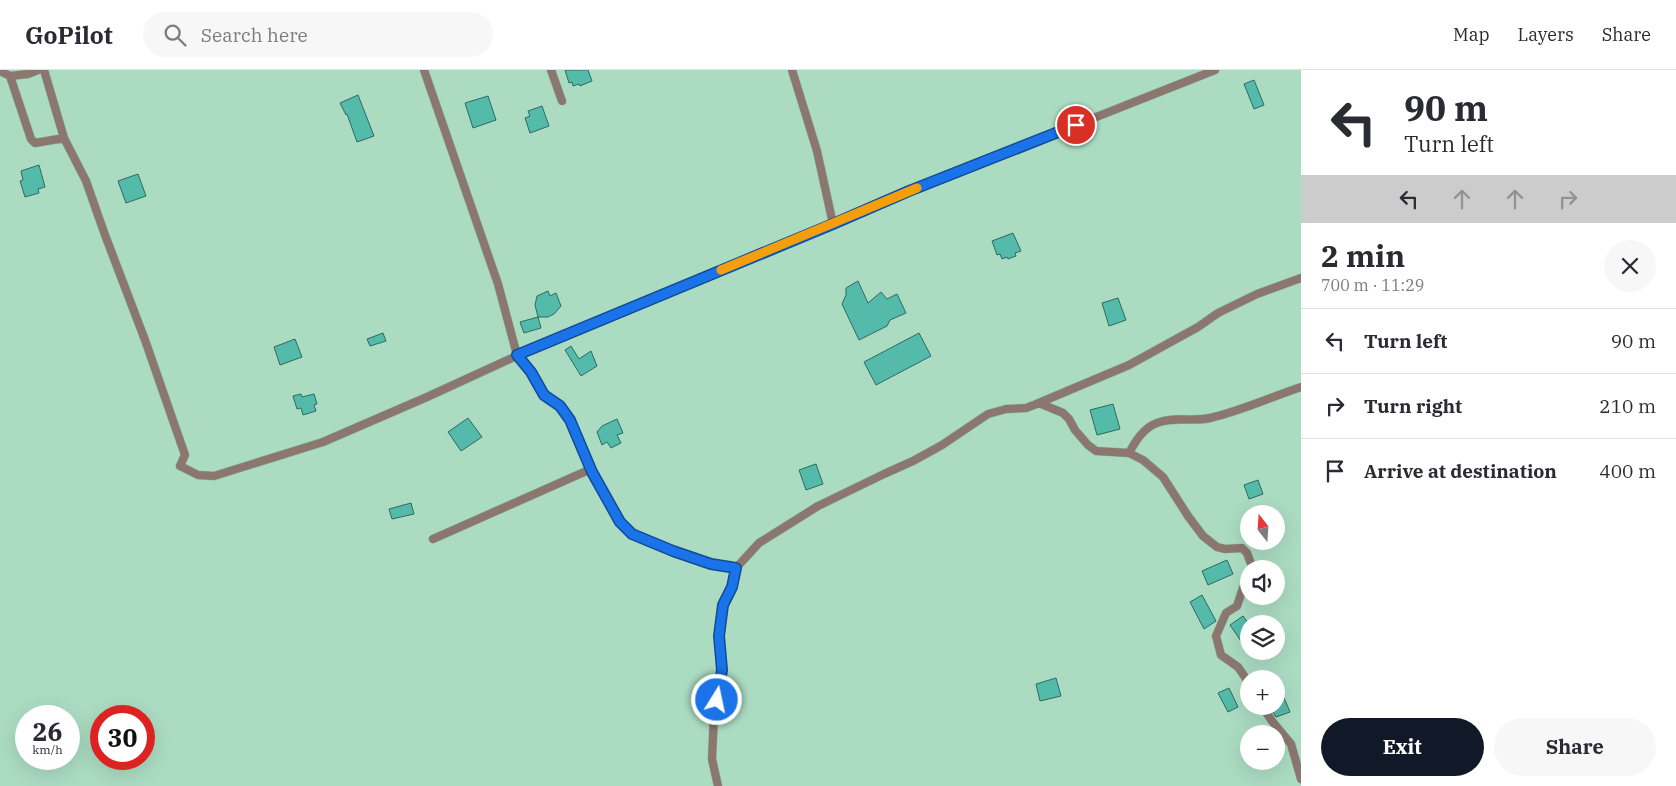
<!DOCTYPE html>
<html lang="en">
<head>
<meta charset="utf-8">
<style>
	:root { --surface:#fff; --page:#f7f7f7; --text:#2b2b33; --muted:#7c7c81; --line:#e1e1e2; --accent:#111827 }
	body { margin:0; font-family:"IBM Plex Serif",serif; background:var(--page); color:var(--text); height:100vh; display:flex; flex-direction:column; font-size:19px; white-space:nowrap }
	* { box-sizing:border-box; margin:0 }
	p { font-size:16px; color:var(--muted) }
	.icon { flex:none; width:28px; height:28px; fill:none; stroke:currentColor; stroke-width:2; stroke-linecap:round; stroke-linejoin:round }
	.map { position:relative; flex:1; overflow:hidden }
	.panel { display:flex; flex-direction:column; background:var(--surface); width:375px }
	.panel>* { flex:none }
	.banner { background:#fff; color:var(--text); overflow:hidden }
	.needle { width:32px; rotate:343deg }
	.buttons { position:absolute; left:1240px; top:435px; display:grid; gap:10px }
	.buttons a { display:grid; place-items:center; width:45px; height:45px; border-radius:50%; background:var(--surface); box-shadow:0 5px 20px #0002; font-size:25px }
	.speed { position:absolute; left:15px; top:635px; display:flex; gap:10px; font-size:25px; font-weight:700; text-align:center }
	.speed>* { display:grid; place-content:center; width:65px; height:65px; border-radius:50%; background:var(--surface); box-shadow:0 5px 20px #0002; line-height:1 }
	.speed small { font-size:12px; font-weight:400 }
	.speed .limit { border:8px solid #d22; background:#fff; color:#111 }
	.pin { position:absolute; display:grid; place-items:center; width:42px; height:42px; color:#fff; margin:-21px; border:2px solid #fff; border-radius:50%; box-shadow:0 1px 5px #0007 }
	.me { position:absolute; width:55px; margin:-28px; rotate:10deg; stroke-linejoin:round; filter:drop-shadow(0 0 4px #0008) }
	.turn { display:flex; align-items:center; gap:18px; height:105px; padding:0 20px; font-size:22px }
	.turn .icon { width:65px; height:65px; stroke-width:2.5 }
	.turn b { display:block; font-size:35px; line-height:42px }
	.lanes { display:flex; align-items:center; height:48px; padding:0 20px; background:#0003; justify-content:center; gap:25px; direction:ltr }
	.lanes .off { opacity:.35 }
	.round { display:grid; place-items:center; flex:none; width:52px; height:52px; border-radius:26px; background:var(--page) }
	.overview { display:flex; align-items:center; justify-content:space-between; height:85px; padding:0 20px }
	h1 { font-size:30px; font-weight:700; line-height:38px }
	.action { display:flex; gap:10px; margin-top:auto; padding:10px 20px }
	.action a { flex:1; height:58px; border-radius:30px; background:var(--accent); color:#fff; font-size:20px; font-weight:700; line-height:58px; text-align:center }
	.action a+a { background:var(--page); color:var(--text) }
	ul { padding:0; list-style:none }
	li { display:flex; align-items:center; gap:15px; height:65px; padding:0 20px; border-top:1px solid var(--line) }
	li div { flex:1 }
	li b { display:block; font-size:19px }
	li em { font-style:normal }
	header { display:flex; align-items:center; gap:30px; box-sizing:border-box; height:70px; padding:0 25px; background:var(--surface); border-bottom:1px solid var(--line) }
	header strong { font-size:24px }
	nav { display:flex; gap:28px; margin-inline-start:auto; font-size:18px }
	.search { width:350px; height:45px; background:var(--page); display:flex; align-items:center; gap:12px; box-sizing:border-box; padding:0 18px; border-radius:28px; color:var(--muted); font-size:19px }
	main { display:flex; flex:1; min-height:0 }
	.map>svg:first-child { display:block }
</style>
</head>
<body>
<header>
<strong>GoPilot</strong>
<div class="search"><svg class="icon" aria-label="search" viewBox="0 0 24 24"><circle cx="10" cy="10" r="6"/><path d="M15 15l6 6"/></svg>Search here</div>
<nav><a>Map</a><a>Layers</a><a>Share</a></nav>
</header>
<main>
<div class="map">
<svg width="1301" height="716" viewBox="0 0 1301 716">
	<rect width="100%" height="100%" fill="#abdcc2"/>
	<path fill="#54bbab" stroke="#2f6960" d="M565,0h23l4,11 -12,5 -1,-2 -6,2 -1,-4 -3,1z
		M1254,10l10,25 -10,4 -10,-25z
		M358,25l16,41 -17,6 -10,-28 -1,1 -6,-12z
		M488,26l8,24 -23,8 -8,-25z
		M542,36l7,20 -19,7 -5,-15 5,-2 -2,-5z
		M39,95l6,22 -7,2 1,4 -14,4 -5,-16 3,-1 -2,-9z
		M138,104l8,22 -20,7 -8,-22z
		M1013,163l8,18 -6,2 1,3 -8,3 -1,-2 -5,2 -2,-5 -3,1 -5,-14z
		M858,211l10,22 13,-11 6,7 10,-5 9,19 -16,7 -3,6 -28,14 -17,-36 4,-9v-7z
		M548,221l2,5 6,-3 5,13 -7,8 -6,3h-10l-3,-12 2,-9z
		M1118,228l8,22 -17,6 -7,-23z
		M538,247l3,11 -17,5 -4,-11z
		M383,263l3,8 -16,5 -3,-7z
		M919,263l12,23 -55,29 -12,-23z
		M295,269l7,18 -22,8 -6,-18z
		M571,276l8,13 12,-8 6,15 -16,10 -16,-26z
		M301,324l1,3 12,-3 3,10 -3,1 2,6 -13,4 -2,-7 -4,1 -4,-13z
		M1113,334l7,25 -23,6 -7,-25z
		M468,348l14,19 -21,14 -13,-19z
		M617,349l6,14 -6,2 4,8 -10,5 -4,-6 -5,3 -5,-13 5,-6z
		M816,394l7,20 -17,6 -7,-20z
		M1258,410l5,14 -14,5 -5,-14z
		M411,433l3,11 -22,5 -3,-10z
		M1227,490l6,14 -25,11 -6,-14z
		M1202,525l14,26 -12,8 -14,-27z
		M1243,546l6,8v16l-6,4 -13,-19z
		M1056,608l5,18 -21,5 -4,-17z
		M1276,609l14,33 -14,5 -7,-11h7z
		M1229,618l9,19 -10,5 -10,-19z"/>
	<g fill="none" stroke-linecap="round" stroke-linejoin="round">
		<defs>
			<path id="street" d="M44,0l20,68 22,43 19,54 40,105 40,115 -5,11 18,9 16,1 109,-34 104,-45 120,-55 286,-118 76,-33 306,-121
				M424,0l74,214 19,71 14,17 14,23 15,11 9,14 23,52 27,50 13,12 41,17 38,13 25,4
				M551,0l11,31
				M792,0l25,81 16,73
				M0,1l10,5 21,63 4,4 29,-5
				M10,6l18,-2 10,-4
				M1039,333l24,10 6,6 6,11 13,15 8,6 33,2 14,7 20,17 25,39 15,20 14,11 8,2 17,-1 5,5 6,16
				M1129,383c6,-11 14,-25 28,-30 16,-7 36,-1 53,-5 31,-7 61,-21 91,-31
				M433,469l158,-70
				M1249,515l-6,3 -6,18 -11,7 -10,23 5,19 17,12 11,16
				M1262,636l10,15 19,23 10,35
				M718,716l-6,-27 2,-45 8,-44 -3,-34 4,-31 8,-18 5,-19 23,-25 59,-37 66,-32 29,-13 29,-16 46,-31 18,-5 20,-1 8,-3 95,-40 69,-38 20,-14 39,-19 44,-16"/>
		</defs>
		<use href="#street" stroke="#8db8a1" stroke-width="9"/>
		<use href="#street" stroke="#8b776f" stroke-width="8"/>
	</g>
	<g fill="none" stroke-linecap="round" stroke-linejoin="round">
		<defs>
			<path id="route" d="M717,630l5,-30 -3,-34 4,-31 9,-18 4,-19 -25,-4 -38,-13 -41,-17 -12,-12 -28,-50 -22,-52 -10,-14 -16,-11 -13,-23 -14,-17 316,-131 76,-33 167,-66"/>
		</defs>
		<use href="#route" stroke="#114b97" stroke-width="12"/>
		<use href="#route" stroke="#1a73e8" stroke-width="9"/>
		<path stroke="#f59e0b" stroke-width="9" d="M721,200l196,-82"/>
	</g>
</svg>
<div class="buttons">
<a><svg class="needle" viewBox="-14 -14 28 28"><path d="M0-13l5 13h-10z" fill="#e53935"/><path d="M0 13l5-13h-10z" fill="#7c7c81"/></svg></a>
<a><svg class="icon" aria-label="sound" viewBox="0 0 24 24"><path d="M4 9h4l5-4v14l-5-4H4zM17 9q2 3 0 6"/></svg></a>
<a><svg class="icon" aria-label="layers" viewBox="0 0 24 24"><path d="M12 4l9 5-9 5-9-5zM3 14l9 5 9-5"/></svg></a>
<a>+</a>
<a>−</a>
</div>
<div class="speed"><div>26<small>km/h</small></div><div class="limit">30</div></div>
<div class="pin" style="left:1076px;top:55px;background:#d93025"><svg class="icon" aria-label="arrive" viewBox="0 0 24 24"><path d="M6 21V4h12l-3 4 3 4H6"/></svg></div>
<svg class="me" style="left:717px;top:630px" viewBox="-20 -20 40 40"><circle r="17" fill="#1a73e8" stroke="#fff" stroke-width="3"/><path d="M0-11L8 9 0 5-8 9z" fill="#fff"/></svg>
</div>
<section class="panel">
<div class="banner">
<div class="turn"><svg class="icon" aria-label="left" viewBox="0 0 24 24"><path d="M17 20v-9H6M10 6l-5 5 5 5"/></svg><div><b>90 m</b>Turn left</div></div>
<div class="lanes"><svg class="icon" aria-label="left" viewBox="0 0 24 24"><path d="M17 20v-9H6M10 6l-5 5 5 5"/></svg><svg class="icon off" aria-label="ahead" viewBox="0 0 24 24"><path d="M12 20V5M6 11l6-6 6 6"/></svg><svg class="icon off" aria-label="ahead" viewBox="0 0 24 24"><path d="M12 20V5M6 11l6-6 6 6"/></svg><svg class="icon off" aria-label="right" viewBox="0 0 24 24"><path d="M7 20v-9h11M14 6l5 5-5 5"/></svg></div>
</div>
<div class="overview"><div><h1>2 min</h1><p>700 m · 11:29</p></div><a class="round"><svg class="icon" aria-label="close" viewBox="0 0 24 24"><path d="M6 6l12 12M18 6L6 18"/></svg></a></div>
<ul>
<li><svg class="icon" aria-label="left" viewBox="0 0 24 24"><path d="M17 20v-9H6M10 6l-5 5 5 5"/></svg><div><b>Turn left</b></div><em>90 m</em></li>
<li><svg class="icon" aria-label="right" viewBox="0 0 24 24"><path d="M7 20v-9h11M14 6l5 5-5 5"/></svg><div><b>Turn right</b></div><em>210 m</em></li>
<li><svg class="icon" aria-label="arrive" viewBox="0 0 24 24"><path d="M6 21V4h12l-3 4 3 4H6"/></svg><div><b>Arrive at destination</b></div><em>400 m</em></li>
</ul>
<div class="action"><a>Exit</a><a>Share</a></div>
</section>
</main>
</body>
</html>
